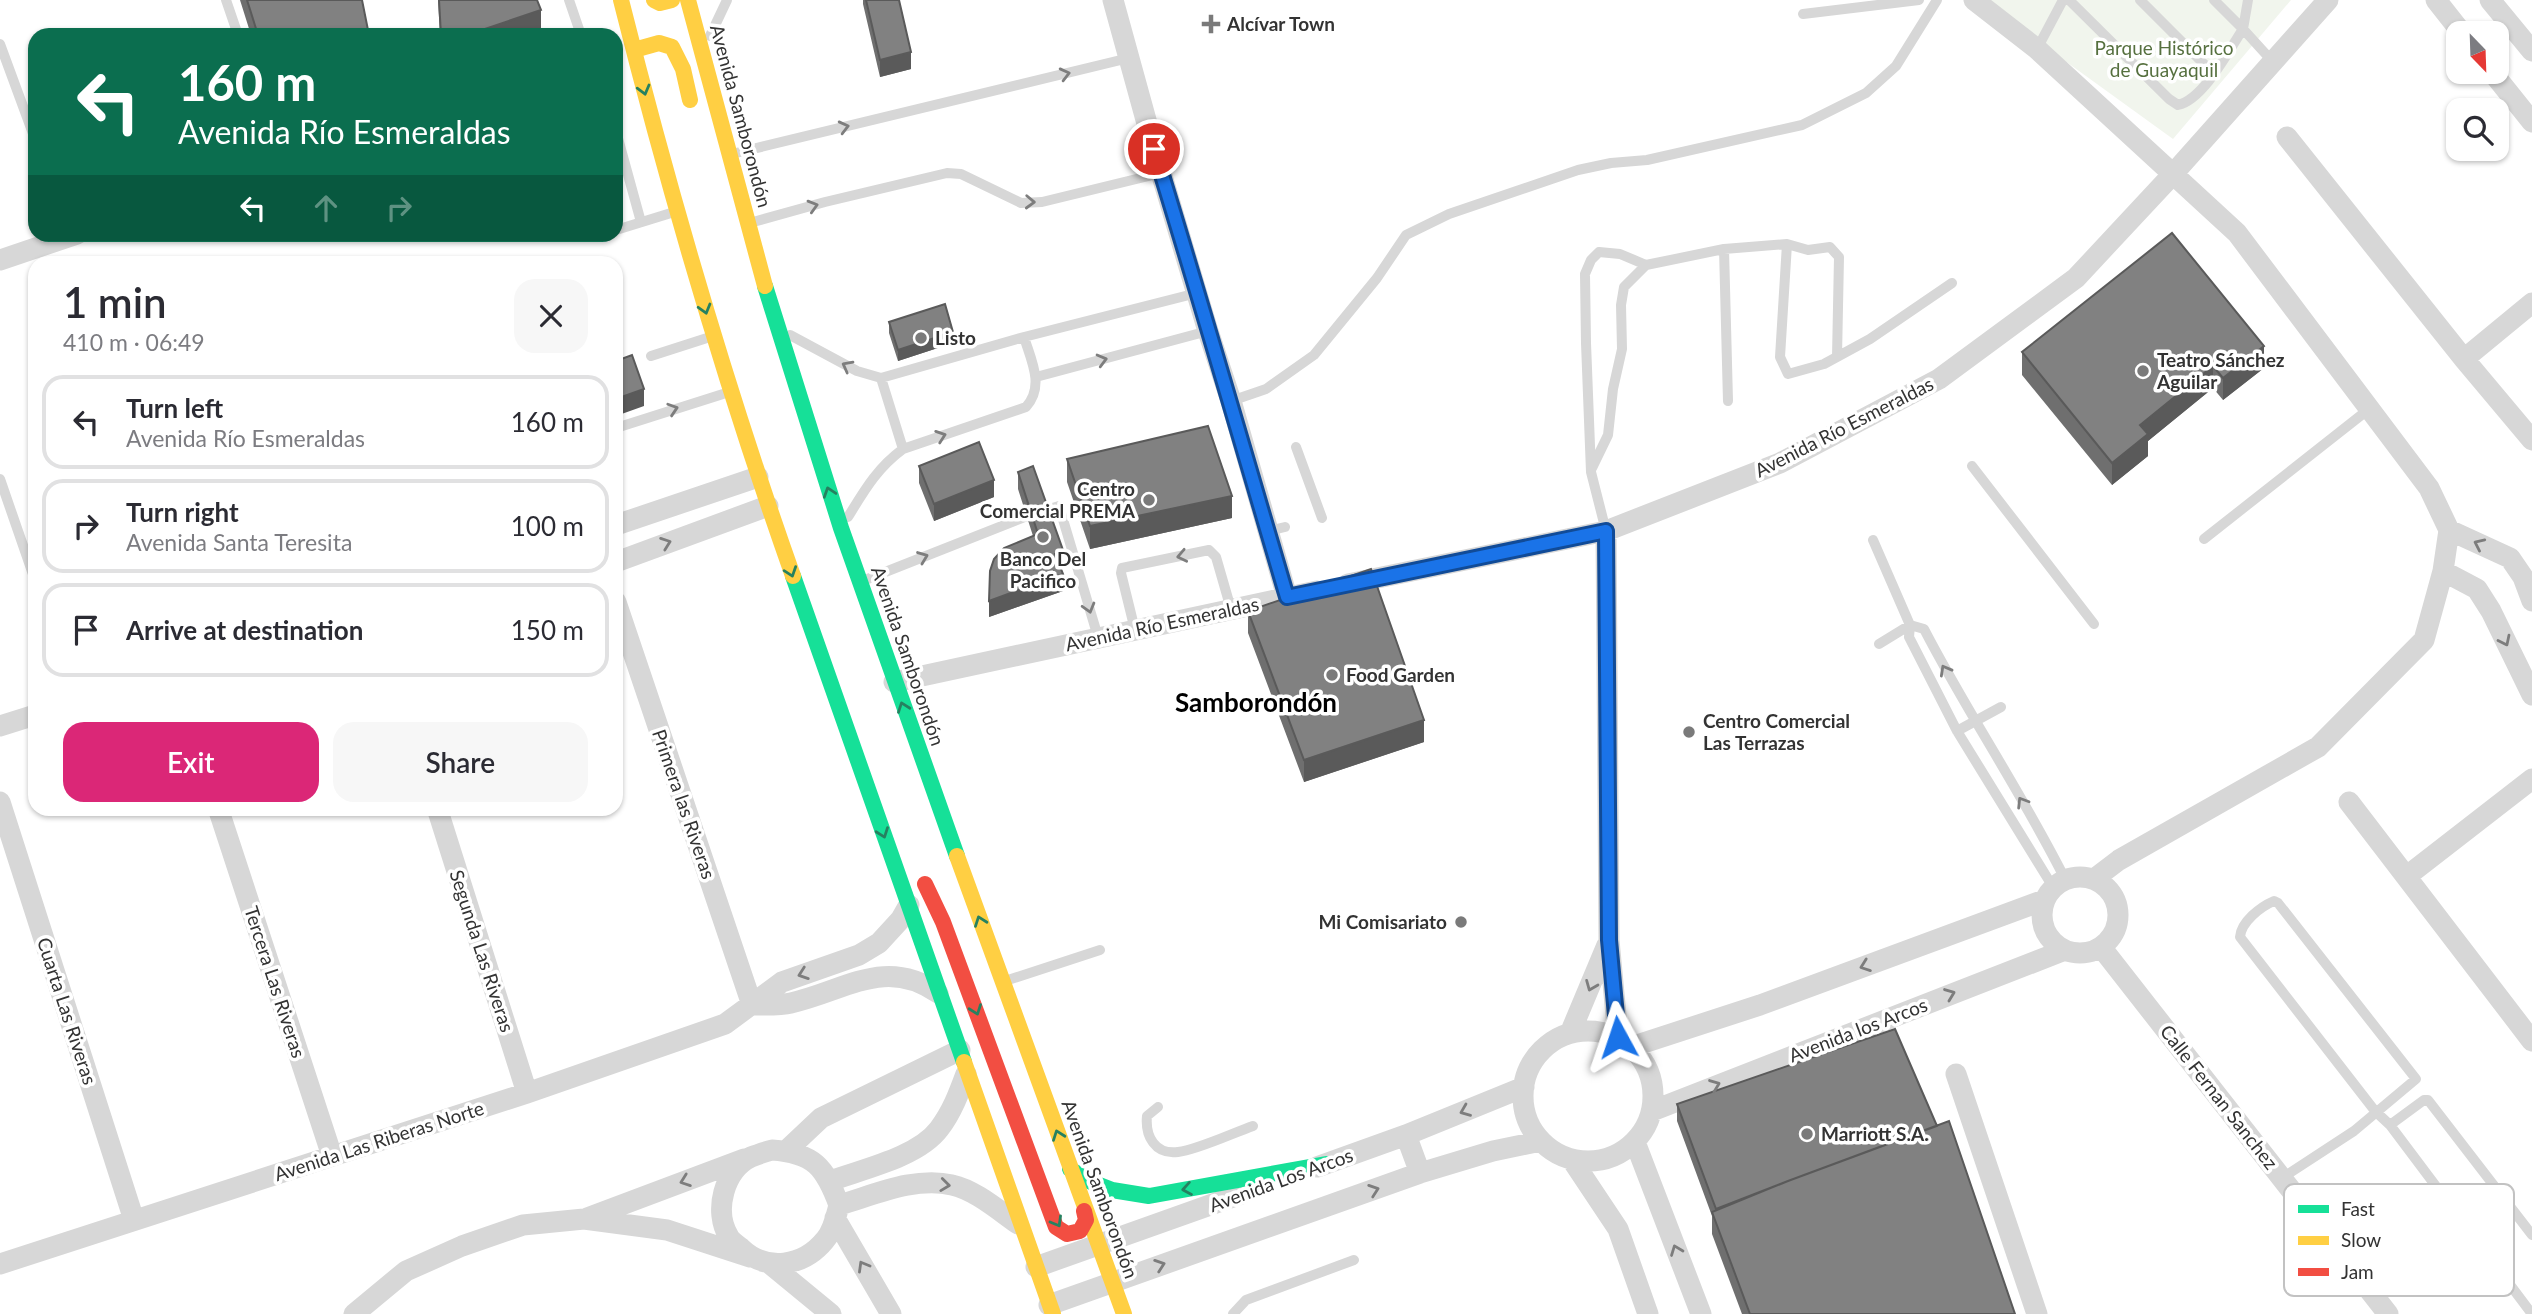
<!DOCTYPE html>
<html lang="en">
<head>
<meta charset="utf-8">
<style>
	:root { --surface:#fff; --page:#f7f7f7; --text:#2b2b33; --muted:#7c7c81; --line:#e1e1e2; --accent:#db2777 }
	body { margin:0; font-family:Lato,sans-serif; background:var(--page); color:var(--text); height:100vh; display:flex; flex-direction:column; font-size:26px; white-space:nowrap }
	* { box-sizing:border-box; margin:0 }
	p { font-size:23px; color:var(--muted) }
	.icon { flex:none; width:38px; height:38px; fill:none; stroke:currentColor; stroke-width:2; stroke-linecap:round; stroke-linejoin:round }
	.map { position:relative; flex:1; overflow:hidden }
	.sheet { position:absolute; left:28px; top:256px; width:595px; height:560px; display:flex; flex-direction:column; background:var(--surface); border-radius:21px; box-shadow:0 2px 5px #0004 }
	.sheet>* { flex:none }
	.guide { position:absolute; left:28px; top:28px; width:595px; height:214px; border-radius:21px; box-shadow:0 2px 5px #0004; background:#0b6e4f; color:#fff; overflow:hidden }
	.needle { width:46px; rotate:157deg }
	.fabs { position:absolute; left:2446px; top:21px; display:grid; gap:14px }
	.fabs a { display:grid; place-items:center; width:63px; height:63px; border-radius:14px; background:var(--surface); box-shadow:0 2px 5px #0004; font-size:35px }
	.pin { position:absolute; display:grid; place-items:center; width:60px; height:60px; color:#fff; margin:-30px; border:4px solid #fff; border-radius:50%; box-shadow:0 2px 7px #0007 }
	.me { position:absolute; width:77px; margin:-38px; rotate:355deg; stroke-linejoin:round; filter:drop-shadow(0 0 5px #0008) }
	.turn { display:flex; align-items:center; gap:24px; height:147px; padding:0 35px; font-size:32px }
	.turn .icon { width:91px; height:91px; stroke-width:2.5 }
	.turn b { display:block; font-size:49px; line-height:60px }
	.lanes { display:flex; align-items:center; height:66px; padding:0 35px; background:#0003; justify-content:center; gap:35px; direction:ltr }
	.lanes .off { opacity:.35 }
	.round { display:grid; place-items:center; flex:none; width:74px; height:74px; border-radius:21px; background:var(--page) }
	.head { display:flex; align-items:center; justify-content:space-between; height:119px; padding:0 35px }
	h1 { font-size:42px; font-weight:600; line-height:52px }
	.button { display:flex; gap:14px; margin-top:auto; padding:14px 35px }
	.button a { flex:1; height:80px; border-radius:21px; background:var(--accent); color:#fff; font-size:28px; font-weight:600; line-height:80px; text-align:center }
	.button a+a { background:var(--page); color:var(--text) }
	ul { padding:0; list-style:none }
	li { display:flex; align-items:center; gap:21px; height:94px; margin:0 14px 10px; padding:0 21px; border:4px solid var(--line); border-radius:21px }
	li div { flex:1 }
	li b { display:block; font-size:26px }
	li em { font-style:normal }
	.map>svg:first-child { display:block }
</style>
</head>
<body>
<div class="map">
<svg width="2532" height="1314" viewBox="0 0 2532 1314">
	<rect width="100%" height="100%" fill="#fff"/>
	<path fill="#f1f5ed" d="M1981,0h310l-118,139z"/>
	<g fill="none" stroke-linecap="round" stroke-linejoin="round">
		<path stroke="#d7d7d7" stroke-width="10" d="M226,0l12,35
			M569,0l12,35
			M2069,0l100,99 9,6c26,-6 51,-55 65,-76l-29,-29
			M2140,0l74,74
			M2248,0l-5,29 30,33
			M1803,14l116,-14
			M710,36l17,-36
			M0,44l35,95
			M2037,49l26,-49
			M616,131l25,91
			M736,153l393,-95
			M753,222l72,-20 122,-29 14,1 60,29 21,-1 119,-29
			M616,230l55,-17
			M601,235l2,-1
			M1787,244l-7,113 8,17 36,-10 46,-25 82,-56
			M1724,249l4,152
			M790,335l67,36 24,7 143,-41c7,23 21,49 2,70l-123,42c-26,19 -39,42 -55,68
			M1024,337l173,-44
			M651,356l56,-18
			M1036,377l172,-46
			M881,378l22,71
			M1231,401l35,-12 48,-34 63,-77 29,-43 43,-21 129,-44 33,-7 36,-3 155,-35 64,-32 30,-27 41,-66
			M616,428l107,-34
			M1296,447l26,71
			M1972,466l122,158
			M1592,468l16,-33 5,-46 9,-40 -1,-44 3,-18 22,-22
			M0,479l35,101
			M1268,531l17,-4
			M1606,531l-15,-59 -5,-129 -1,-69 6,-14 8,-8 21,2 26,11 78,-16 63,-5 21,6 22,-3 9,10 -2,100
			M2204,539l165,-130
			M1873,540l37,85 -1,12 48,94 96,156
			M865,580l162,-64 32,-10 39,131
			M1135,630l-14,-57 1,-5 87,-18 7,7 15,52
			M1879,644l31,-19 14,4c44,85 98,164 141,250
			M1957,731l44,-24
			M1008,980l92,-30
			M1158,1107l-11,9c-2,20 8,39 31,36 19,-2 55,-19 75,-26
			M2282,1178l72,-47 62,-52 -138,-176 -4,-2c-14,6 -33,21 -34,36l135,174 15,14
			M1233,1314l13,-14 108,-40
			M2532,1314l-142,-189 34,-25h4l104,135"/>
		<path stroke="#d7d7d7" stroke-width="21" d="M1113,0l41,149 54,182 23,70 56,196
			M1974,0l63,49 200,184 192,255 20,42 -6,41 -19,69 -106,107 -199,113 -25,19
			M2436,0l26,33
			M2490,0l42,51
			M2492,72l40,50
			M2287,137l177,222 68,81
			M0,260l77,-26
			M2464,359l68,-56
			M616,525l142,-48
			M2449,530l61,28 13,19 9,24
			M1606,531l3,409 9,97
			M616,562l152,-56
			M2443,571l34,18 14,22 41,84
			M1348,584l258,-53 174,-68 159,-84 137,-101 97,-104 155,-174
			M616,602l136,403
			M894,682l423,-91
			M0,726l35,-11
			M0,802l134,418
			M2349,802l183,239
			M218,808l114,348
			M437,808l90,285
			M2407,876l125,-97
			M2042 915a38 38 0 1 1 76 0a38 38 0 1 1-76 0Z
			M2101,947l287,367
			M752,1005c13,0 27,1 39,-2 54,-12 94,-47 147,-10
			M1523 1096a65 65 0 1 1 130 0a65 65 0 1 1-130 0Z
			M1571,1031l36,-86
			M1631,1047l129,-42 284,-105
			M1956,1074l81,240
			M1652,1111l413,-161
			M1406,1135l14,38
			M1635,1142l66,172
			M772,1150c42,3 53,17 67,55 -3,12 -6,26 -14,35 -22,27 -59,32 -84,8 -4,-3 -10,-7 -12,-11 -16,-26 -5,-67 22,-80 7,-3 14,-5 21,-7z
			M786,1151l35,-33 139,-68
			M1572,1160l46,69 30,85
			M1317,1167l89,-32 118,-48
			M830,1181c33,-12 88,-24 109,-52 13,-17 20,-36 27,-55
			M839,1205c35,-10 76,-29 113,-20 23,5 46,25 66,39
			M587,1218l157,-59
			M835,1218l56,96
			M0,1264l527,-171 198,-69 57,-42 77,-27 20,-12 22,-24 8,-14
			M770,1264l61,50
			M1036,1267l205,-73
			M1049,1305l371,-132 73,-22 48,-10
			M354,1314l52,-43 56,-25 61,-21 61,-6 83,11 83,27"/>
		<path stroke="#16e098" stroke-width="16" d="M765,286l76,242 116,328
			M793,576l171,486
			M1070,1169l19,12 23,9 37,6 177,-32"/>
		<path stroke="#ffcf43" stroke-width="16" d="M621,0c49,195 105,387 172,576
			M654,0l6,3 12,-3
			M688,0l77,286
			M634,50l25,-7 13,4 11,22 7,31
			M957,856l167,458
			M964,1062l89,252"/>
		<path stroke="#f24e42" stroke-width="16" d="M925,884l18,38 113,305 11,7 13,-3 6,-11 -2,-9"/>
	</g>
	<path fill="#6f6f6f" d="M240,0h122l7,35h-118z
		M438,0h99l4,33 -7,2h-94z
		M863,0h36l12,69 -31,8 -17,-73z
		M889,322l64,21 -55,18 -9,-28z
		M2022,352l242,16 -41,32 -10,-12 -65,53v15l-36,29 -90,-110z
		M1067,459l165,59 -142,31 -23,-67z
		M919,466l75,31 -60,24 -15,-38z
		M1018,472l45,95 -2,1 2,23 -74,26 44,-81 -15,-47z
		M1248,611l176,131 -120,40 -56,-149z
		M1677,1104l338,210h-273l-30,-80v-18l-35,-95z"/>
	<path fill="#5a5a5a" d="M541,10v23l-7,2h-67z
		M911,52v17l-31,8v-17z
		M621,317v17l-5,1v-17z
		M953,332v11l-55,18v-11z
		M2264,346v22l-41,32v-22z
		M2213,366v22l-65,53v15l-36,29v-22l28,-38z
		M644,389v17l-28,10v-17z
		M994,480v17l-60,24v-17z
		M1232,496v22l-142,31v-23z
		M1063,550v17l-8,4v-17z
		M1063,574v17l-74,26v-16z
		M1424,720v22l-120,40v-22z"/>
	<path fill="#818181" stroke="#5a5a5a" stroke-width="2" d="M247,0h115l7,35h-111z
		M439,0h98l4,10 -74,25h-26z
		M866,0h33l12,52 -31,8z
		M2172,233l92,113 -41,32 -10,-12 -73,59 8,9 -36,29 -90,-111z
		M616,302l5,15 -5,1z
		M945,304l8,28 -55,18 -9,-28z
		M632,355l12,34 -28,10v-38z
		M1208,426l24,70 -142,30 -23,-67z
		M979,442l15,38 -60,24 -15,-38z
		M1033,466l30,84 -8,4 8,20 -74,27 1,-30 4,-12 10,-11 34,-14 -20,-62z
		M1371,569l53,151 -120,40 -56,-149z
		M1895,1029l42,97 -149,55 -72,28 -39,-105z
		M1949,1121l66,193h-265l-38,-102 76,-31z"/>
	<defs><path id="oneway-chevron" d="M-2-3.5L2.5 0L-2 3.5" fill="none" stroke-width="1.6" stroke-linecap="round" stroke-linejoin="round" transform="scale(1.75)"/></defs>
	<g stroke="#7d7d7d">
		<use href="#oneway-chevron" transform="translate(1065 74) rotate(-14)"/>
		<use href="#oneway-chevron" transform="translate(844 127) rotate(-14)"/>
		<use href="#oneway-chevron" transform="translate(1030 202) rotate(2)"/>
		<use href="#oneway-chevron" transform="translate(813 206) rotate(-16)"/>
		<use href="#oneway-chevron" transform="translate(1102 360) rotate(-15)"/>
		<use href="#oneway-chevron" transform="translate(847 366) rotate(-152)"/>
		<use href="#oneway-chevron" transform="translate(673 409) rotate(-18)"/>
		<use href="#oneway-chevron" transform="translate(941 436) rotate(-19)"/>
		<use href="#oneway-chevron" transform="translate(666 543) rotate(-20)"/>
		<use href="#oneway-chevron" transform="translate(2479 544) rotate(-155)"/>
		<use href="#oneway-chevron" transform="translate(1182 556) rotate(168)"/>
		<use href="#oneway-chevron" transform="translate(923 557) rotate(-21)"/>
		<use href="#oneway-chevron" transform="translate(1089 608) rotate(74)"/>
		<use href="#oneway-chevron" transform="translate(2505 641) rotate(64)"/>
		<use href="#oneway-chevron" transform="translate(1945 670) rotate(-119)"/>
		<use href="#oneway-chevron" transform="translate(2022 802) rotate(-122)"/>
		<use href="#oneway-chevron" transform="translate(1865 966) rotate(160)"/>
		<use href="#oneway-chevron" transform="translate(803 974) rotate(161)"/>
		<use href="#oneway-chevron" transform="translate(1591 986) rotate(112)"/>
		<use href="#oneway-chevron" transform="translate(1950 994) rotate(-21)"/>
		<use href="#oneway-chevron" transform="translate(1715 1085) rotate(-21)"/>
		<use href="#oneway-chevron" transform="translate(1465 1111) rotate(158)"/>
		<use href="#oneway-chevron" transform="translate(685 1181) rotate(160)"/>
		<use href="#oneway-chevron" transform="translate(945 1185) rotate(7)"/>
		<use href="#oneway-chevron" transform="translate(1374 1190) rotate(-19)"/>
		<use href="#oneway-chevron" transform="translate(1676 1250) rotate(-111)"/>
		<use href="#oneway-chevron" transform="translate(1160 1265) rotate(-19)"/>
		<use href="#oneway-chevron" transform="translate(863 1266) rotate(-120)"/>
	</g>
	<g stroke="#268160">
		<use href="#oneway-chevron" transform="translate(644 90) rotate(75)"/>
		<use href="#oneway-chevron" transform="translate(705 309) rotate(74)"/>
		<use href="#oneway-chevron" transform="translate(829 492) rotate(-108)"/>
		<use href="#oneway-chevron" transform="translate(791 572) rotate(71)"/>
		<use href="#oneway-chevron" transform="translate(903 707) rotate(-110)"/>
		<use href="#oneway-chevron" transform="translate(883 833) rotate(70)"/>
		<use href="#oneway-chevron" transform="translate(980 921) rotate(-110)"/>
		<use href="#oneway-chevron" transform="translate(976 1010) rotate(70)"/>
		<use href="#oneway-chevron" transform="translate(1058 1135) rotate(-110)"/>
		<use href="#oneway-chevron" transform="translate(1187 1189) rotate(170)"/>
		<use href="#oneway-chevron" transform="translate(1057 1222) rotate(60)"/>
	</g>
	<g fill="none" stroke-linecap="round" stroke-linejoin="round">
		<defs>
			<path id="route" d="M1154,149c46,149 89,299 133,448l319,-66 3,409 9,97"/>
		</defs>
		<use href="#route" stroke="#114b97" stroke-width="18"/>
		<use href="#route" stroke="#1a73e8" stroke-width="12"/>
	</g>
	<g fill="#7a7a7a" stroke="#fff" stroke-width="2.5">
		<path d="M1207.5 13.5h7v7h7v7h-7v7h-7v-7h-7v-7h7z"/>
		<circle cx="921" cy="338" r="7"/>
		<circle cx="2143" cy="371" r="7"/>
		<circle cx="1149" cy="500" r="7"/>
		<circle cx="1043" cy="537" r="7"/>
		<circle cx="1332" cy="675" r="7"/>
		<circle cx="1689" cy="732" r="7"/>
		<circle cx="1461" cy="922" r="7"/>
		<circle cx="1807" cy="1134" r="7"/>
	</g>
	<g text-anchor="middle" stroke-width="7" stroke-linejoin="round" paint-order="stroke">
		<g font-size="19" font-weight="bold" fill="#333" stroke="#fff" text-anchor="start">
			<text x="1227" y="31">Alcívar Town</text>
			<text x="935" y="345">Listo</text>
			<text x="2157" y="367">Teatro Sánchez<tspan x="2157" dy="22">Aguilar</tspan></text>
			<text x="1135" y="496" text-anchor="end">Centro<tspan x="1135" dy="22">Comercial PREMA</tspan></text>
			<text x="1043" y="566" text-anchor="middle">Banco Del<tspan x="1043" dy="22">Pacifico</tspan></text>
			<text x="1346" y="682">Food Garden</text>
			<text x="1703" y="728">Centro Comercial<tspan x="1703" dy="22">Las Terrazas</tspan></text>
			<text x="1447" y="929" text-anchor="end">Mi Comisariato</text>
			<text x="1821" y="1141">Marriott S.A.</text>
		</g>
		<g font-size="19" fill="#56703f" stroke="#fff">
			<text x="2164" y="55">Parque Histórico<tspan x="2164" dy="22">de Guayaquil</tspan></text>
		</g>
		<g font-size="19" fill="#333" stroke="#fff">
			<text transform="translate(741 116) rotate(75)" y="7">Avenida Samborondón</text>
			<text transform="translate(1844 427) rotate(-27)" y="7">Avenida Río Esmeraldas</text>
			<text transform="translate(1162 624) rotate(-12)" y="7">Avenida Río Esmeraldas</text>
			<text transform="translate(908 656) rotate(71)" y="7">Avenida Samborondón</text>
			<text transform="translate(684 804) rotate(71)" y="7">Primera las Riveras</text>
			<text transform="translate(482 951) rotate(72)" y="7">Segunda Las Riveras</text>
			<text transform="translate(275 982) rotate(72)" y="7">Tercera Las Riveras</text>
			<text transform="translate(67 1011) rotate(72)" y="7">Cuarta Las Riveras</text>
			<text transform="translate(1858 1030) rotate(-21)" y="7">Avenida los Arcos</text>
			<text transform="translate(2219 1097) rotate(52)" y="7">Calle Fernan Sanchez</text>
			<text transform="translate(379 1141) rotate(-18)" y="7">Avenida Las Riberas Norte</text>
			<text transform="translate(1281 1180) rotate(-20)" y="7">Avenida Los Arcos</text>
			<text transform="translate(1100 1189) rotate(70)" y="7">Avenida Samborondón</text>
		</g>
		<g font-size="26" font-weight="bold" fill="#000" stroke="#fff">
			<text x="1256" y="712">Samborondón</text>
		</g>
	</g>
	<rect x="2284" y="1184" width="230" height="112" rx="10" fill="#fff" stroke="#c2c2c2" stroke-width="2"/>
	<rect x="2298" y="1205" width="31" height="8" fill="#16e098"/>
	<rect x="2298" y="1236" width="31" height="9" fill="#ffcf43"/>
	<rect x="2298" y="1268" width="31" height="8" fill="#f24e42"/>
	<g font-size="19" fill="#333">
		<text x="2341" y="1216">Fast</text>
		<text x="2341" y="1247">Slow</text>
		<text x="2341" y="1279">Jam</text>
	</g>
</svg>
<div class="fabs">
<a><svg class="needle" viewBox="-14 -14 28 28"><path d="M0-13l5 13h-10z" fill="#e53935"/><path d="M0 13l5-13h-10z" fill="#7c7c81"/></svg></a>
<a><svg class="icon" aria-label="search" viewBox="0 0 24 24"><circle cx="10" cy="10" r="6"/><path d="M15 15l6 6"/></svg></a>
</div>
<div class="pin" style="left:1154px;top:149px;background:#d93025"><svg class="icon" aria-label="arrive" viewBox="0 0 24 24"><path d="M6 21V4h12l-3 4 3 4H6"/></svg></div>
<svg class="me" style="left:1618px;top:1037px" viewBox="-20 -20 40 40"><path d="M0-17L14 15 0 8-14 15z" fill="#1a73e8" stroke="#fff" stroke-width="4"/></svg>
<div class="guide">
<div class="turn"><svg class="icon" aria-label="left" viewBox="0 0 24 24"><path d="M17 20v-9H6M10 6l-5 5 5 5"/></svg><div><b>160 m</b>Avenida Río Esmeraldas</div></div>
<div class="lanes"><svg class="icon" aria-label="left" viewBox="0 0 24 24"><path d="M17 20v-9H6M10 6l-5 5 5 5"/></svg><svg class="icon off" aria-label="ahead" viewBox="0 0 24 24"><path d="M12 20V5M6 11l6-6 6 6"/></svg><svg class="icon off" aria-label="right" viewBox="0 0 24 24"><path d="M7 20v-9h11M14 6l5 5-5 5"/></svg></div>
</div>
<section class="sheet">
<div class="head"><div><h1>1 min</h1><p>410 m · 06:49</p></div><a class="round"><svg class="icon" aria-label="close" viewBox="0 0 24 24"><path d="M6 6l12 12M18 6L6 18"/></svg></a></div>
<ul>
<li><svg class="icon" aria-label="left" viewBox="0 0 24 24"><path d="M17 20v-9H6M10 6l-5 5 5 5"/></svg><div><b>Turn left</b><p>Avenida Río Esmeraldas</p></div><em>160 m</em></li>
<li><svg class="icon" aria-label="right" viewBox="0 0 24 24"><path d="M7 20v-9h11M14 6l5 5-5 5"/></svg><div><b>Turn right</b><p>Avenida Santa Teresita</p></div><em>100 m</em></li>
<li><svg class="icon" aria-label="arrive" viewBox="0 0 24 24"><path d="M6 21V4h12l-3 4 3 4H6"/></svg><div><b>Arrive at destination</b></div><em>150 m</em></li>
</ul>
<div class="button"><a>Exit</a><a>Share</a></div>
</section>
</div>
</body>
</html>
